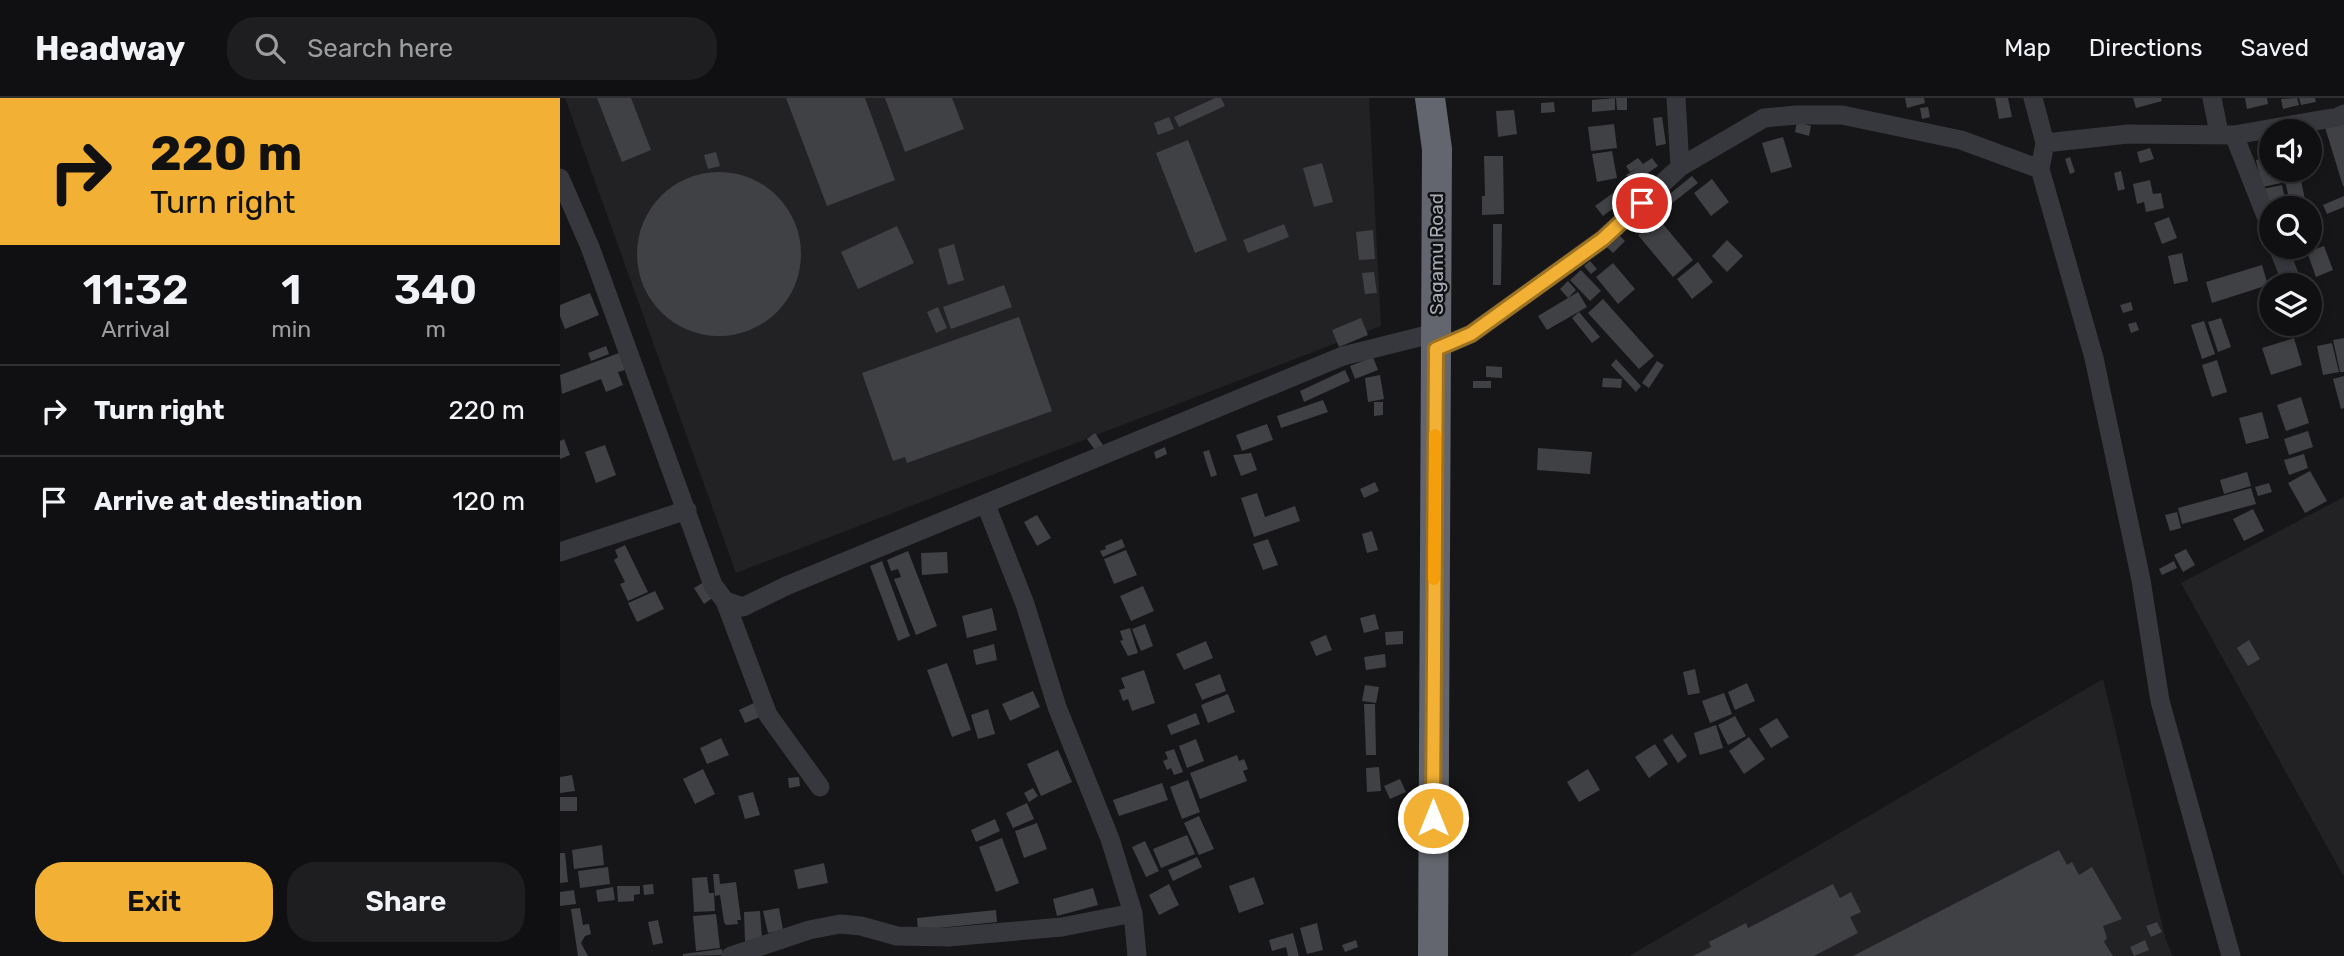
<!DOCTYPE html>
<html lang="en">
<head>
<meta charset="utf-8">
<style>
	:root { --surface:#101012; --page:#1e1e20; --text:#f1f3f6; --muted:#9c9d9f; --line:#303032; --accent:#f2b134 }
	body { margin:0; font-family:Rubik,sans-serif; background:var(--page); color:var(--text); height:100vh; display:flex; flex-direction:column; font-size:26px; white-space:nowrap }
	* { box-sizing:border-box; margin:0 }
	p { font-size:23px; color:var(--muted) }
	.icon { flex:none; width:38px; height:38px; fill:none; stroke:currentColor; stroke-width:2; stroke-linecap:round; stroke-linejoin:round }
	.map { position:relative; flex:1; overflow:hidden }
	.sheet { display:flex; flex-direction:column; background:var(--surface); width:560px }
	.sheet>* { flex:none }
	.top-card { background:#f2b134; color:#111; overflow:hidden }
	.buttons { position:absolute; left:1699px; top:21px; display:grid; gap:14px }
	.buttons a { display:grid; place-items:center; width:63px; height:63px; border-radius:50%; background:var(--surface); box-shadow:0 4px 10px #0003,0 0 0 2px var(--line); font-size:35px }
	.pin { position:absolute; display:grid; place-items:center; width:60px; height:60px; color:#fff; margin:-30px; border:4px solid #fff; border-radius:50%; box-shadow:0 2px 7px #0007 }
	.me { position:absolute; width:77px; margin:-38px; rotate:0deg; stroke-linejoin:round; filter:drop-shadow(0 0 5px #0008) }
	.turn { display:flex; align-items:center; gap:24px; height:147px; padding:0 35px; font-size:32px }
	.turn .icon { width:91px; height:91px; stroke-width:2.5 }
	.turn b { display:block; font-size:49px; line-height:60px }
	.eta { display:flex; justify-content:space-evenly; align-items:center; height:119px; text-align:center }
	.eta b { font-size:42px; font-weight:600; line-height:49px }
	.action { display:flex; gap:14px; margin-top:auto; padding:14px 35px }
	.action a { flex:1; height:80px; border-radius:28px; background:var(--accent); color:#111; font-size:28px; font-weight:600; line-height:80px; text-align:center }
	.action a+a { background:var(--page); color:var(--text) }
	ul { padding:0; list-style:none }
	li { display:flex; align-items:center; gap:21px; height:91px; padding:0 35px; border-top:2px solid var(--line) }
	li div { flex:1 }
	li b { display:block; font-size:26px }
	li em { font-style:normal }
	header { display:flex; align-items:center; gap:42px; box-sizing:border-box; height:98px; padding:0 35px; background:var(--surface); border-bottom:2px solid var(--line) }
	header strong { font-size:33px }
	nav { display:flex; gap:38px; margin-inline-start:auto; font-size:24px }
	.search { width:490px; height:63px; background:var(--page); display:flex; align-items:center; gap:18px; box-sizing:border-box; padding:0 24px; border-radius:28px; color:var(--muted); font-size:26px }
	main { display:flex; flex:1; min-height:0 }
	.map>svg:first-child { display:block }
</style>
</head>
<body>
<header>
<strong>Headway</strong>
<div class="search"><svg class="icon" aria-label="search" viewBox="0 0 24 24"><circle cx="10" cy="10" r="6"/><path d="M15 15l6 6"/></svg>Search here</div>
<nav><a>Map</a><a>Directions</a><a>Saved</a></nav>
</header>
<main>
<section class="sheet">
<div class="top-card">
<div class="turn"><svg class="icon" aria-label="right" viewBox="0 0 24 24"><path d="M7 20v-9h11M14 6l5 5-5 5"/></svg><div><b>220 m</b>Turn right</div></div>
</div>
<div class="eta">
<div><b>11:32</b><p>Arrival</p></div>
<div><b>1</b><p>min</p></div>
<div><b>340</b><p>m</p></div>
</div>
<ul>
<li><svg class="icon" aria-label="right" viewBox="0 0 24 24"><path d="M7 20v-9h11M14 6l5 5-5 5"/></svg><div><b>Turn right</b></div><em>220 m</em></li>
<li><svg class="icon" aria-label="arrive" viewBox="0 0 24 24"><path d="M6 21V4h12l-3 4 3 4H6"/></svg><div><b>Arrive at destination</b></div><em>120 m</em></li>
</ul>
<div class="action"><a>Exit</a><a>Share</a></div>
</section>
<div class="map">
<svg width="1784" height="858" viewBox="0 0 1784 858">
	<rect width="100%" height="100%" fill="#161618"/>
	<path fill="#222225" d="M5,0h804l12,228 -645,247z
		M1784,399v380l-163,-294z
		M1543,581l63,262 7,15h-544z"/>
	<path fill="#404145" d="M37,0h34l20,52 -29,12z
		M226,0h79l30,82 -68,26z
		M325,0h67l12,31 -59,23z
		M655,0h6l4,8 -46,21 -5,-10z
		M1055,0v12l-23,2v-12z
		M1056,0h11v12h-10z
		M1345,0h19l1,5 -18,5z
		M1435,0h13l4,19 -13,2z
		M1573,0h28l1,3 -26,7z
		M1685,0h22l1,6 -21,5z
		M1737,0l2,7 -16,4 -2,-10z
		M1739,0h16l1,4 -15,3z
		M994,4l1,10 -14,1v-10z
		M1368,9l2,10 -8,2 -2,-11z
		M954,12l3,24 -19,3 -2,-26z
		M609,19l5,12 -16,6 -4,-12z
		M1102,19l4,27 -10,2 -3,-28z
		M1784,21v67h-1l-19,-62z
		M1237,24l14,4 -2,10 -14,-4z
		M1054,26l3,24 -26,3 -3,-24z
		M1700,35l12,1v16l-7,1z
		M1223,39l9,30 -21,6 -9,-30z
		M628,42l39,100 -32,13 -39,-100z
		M1590,50l4,11 -14,4 -3,-11z
		M1052,53l5,27 -20,4 -5,-28z
		M156,54l4,14 -12,3 -4,-14z
		M924,58h19l1,58 -22,1v-19h3z
		M1510,59l5,15 -5,2 -5,-15z
		M1712,59v13h6l3,13 -19,4 -6,-27z
		M1078,60l5,6 9,-6 6,8 -26,18 -6,-9 13,-8 -9,5 -4,-6z
		M762,65l11,39 -19,5 -11,-39z
		M1739,72l6,30 -15,3 -7,-31z
		M1561,73l4,18 -7,2 -4,-18z
		M77 156a82 82 0 1 1 164 0a82 82 0 1 1-164 0Z
		M1132,78l6,7 -27,21 -5,-7z
		M1152,81l17,23 -18,14 -17,-23z
		M1590,82l3,14 8,-1 3,15 -18,4 -2,-10 -7,2 -4,-20z
		M1064,87l7,10 -28,21 -8,-10z
		M1722,87l5,23h-15l-9,-19z
		M1784,98v11l-17,7 -4,-9z
		M1094,109l6,7 -16,12 -5,-7z
		M1609,119l8,21 -15,6 -8,-21z
		M1098,120l35,42 -20,17 -35,-42z
		M724,126l5,13 -41,16 -5,-13z
		M933,126h9l-1,61h-8z
		M337,128l17,37 -56,26 -17,-37z
		M813,132l2,29 -16,1 -3,-28z
		M1058,136l7,7 -12,12 -7,-7z
		M1167,142l16,16 -16,16 -15,-16z
		M394,146l10,36 -16,5 -10,-36z
		M1764,148l9,24 -17,7 -9,-25z
		M1622,155l6,28 -14,3 -6,-28z
		M1030,163l7,8 -6,5 -7,-8z
		M1138,164l15,20 -21,17 -15,-20z
		M1053,165l22,26 -17,15 -22,-27z
		M1702,167l6,20 -56,18 -6,-21z
		M1021,172l20,21 -11,10 -20,-21z
		M814,174l3,21 -12,1 -3,-21z
		M1008,183l8,9 -8,8 -8,-9z
		M444,187l8,22 -61,22 -8,-22z
		M1018,194l9,15 -40,23 -9,-14z
		M30,195l9,22 -34,14 -5,-13v-11z
		M1043,201l51,57 -15,13 -51,-56z
		M1571,204l2,8 -10,3 -3,-8z
		M378,209l9,21 -11,5 -9,-21z
		M1019,214l21,25 -8,6 -20,-25z
		M459,219l33,94 -145,52 -2,-6 -12,4 -31,-88z
		M801,220l7,17 -29,12 -7,-17z
		M1661,220l10,29 -13,5 -10,-30z
		M1644,223l11,33 -13,5 -11,-34z
		M1576,224l3,8 -8,3 -3,-9z
		M1734,240l8,27 -31,10 -9,-27z
		M1784,240v34h-4l-7,-32z
		M1772,245l7,29 -16,3 -6,-29z
		M46,248l3,8 -18,7 -3,-8z
		M59,255l6,17 -7,2 5,13 -17,7 -5,-13 -39,15 -2,-19z
		M813,259l5,13 -23,9 -5,-13z
		M1056,261l25,27 -5,6 -25,-27z
		M1657,262l10,32 -15,5 -10,-32z
		M1097,263l7,4 -15,23 -7,-5z
		M926,268l16,1v11l-16,-1z
		M785,272l5,11 -46,21 -4,-11z
		M820,277l4,24 -16,3 -3,-24z
		M1784,278v32l-3,1 -8,-30z
		M1043,280l19,1 -1,9 -19,-1z
		M913,283h18v7h-18z
		M1741,299l8,26 -23,8 -9,-26z
		M763,302l5,12 -47,16 -4,-12z
		M814,304h9v13l-9,1z
		M1702,314l7,26 -23,6 -7,-26z
		M707,326l6,16 -31,11 -6,-16z
		M1748,333l5,16 -24,8 -5,-16z
		M535,335l8,12 -8,5 -8,-11z
		M4,341l6,16 -10,4v-18z
		M45,347l11,30 -20,8 -11,-31z
		M605,349l2,7 -11,5 -2,-7z
		M978,350l54,4 -2,22 -53,-4z
		M649,352l8,25 -6,2 -8,-25z
		M691,355l6,17 -16,6 -8,-21z
		M1744,356l4,14 -19,7 -5,-15z
		M1750,373l17,30 -22,12 -17,-30z
		M1687,374l4,14 -27,8 -4,-14z
		M815,384l4,9 -15,7 -4,-9z
		M1709,385l3,9 -14,4 -3,-9z
		M1691,390l5,16 -74,20 -4,-16z
		M697,395l8,24 30,-11 5,15 -46,16 -13,-39z
		M1693,411l11,22 -20,10 -11,-22z
		M1617,414l4,16 -11,3 -5,-16z
		M477,417l14,23 -14,8 -13,-24z
		M812,433l6,19 -11,3 -5,-19z
		M562,441l3,8 -22,10 -3,-6 6,-2 -1,-3z
		M708,441l10,26 -15,5 -10,-26z
		M65,447l23,47 -20,9 -8,-17 5,-2 -11,-22 4,-3 -3,-7z
		M1626,451l9,16 -12,7 -9,-17z
		M566,452l11,25 -23,9 -10,-25z
		M348,453l29,75 -21,9 -22,-56 7,-2 -3,-8 -7,2 -4,-11z
		M387,454l1,21 -26,2 -1,-22z
		M322,463l28,75 -12,5 -28,-75z
		M1614,463l3,7 -15,7 -3,-6z
		M144,484l10,15 -10,7 -10,-16z
		M583,488l11,25 -23,10 -11,-25z
		M95,493l9,18 -27,13 -9,-19z
		M432,510l5,22 -30,8 -5,-22z
		M815,516l4,15 -15,4 -4,-15z
		M585,526l8,22 -12,5 -9,-22z
		M570,530l8,25 -10,3 -8,-15 3,-1 -3,-9z
		M843,533v13l-17,1 -1,-13z
		M766,537l6,15 -16,6 -6,-14z
		M1689,542l11,19 -12,7 -11,-18z
		M646,543l7,17 -29,12 -8,-16z
		M434,546l3,16 -21,5 -3,-15z
		M825,556l1,13 -20,3 -2,-13z
		M387,565l24,67 -19,7 -25,-67z
		M1135,571l5,24 -12,2 -5,-23z
		M584,572l11,33 -23,8 -4,-12 -5,2 -4,-11 6,-2 -4,-10z
		M660,576l6,17 -24,9 -7,-16z
		M1187,585l8,18 -20,9 -7,-18z
		M805,587l14,2 -3,16 -14,-2z
		M473,593l7,16 -30,14 -8,-17z
		M1164,595l8,21 -22,9 -8,-22z
		M668,596l7,18 -27,11 -7,-18z
		M194,605l6,14 -15,6 -6,-13z
		M804,606h11l1,51h-10z
		M428,611l7,25 -17,5 -7,-24z
		M636,615l4,11 -29,11 -4,-10z
		M1175,618l11,20 -18,9 -10,-20z
		M1217,620l12,19 -18,11 -12,-19z
		M1156,627l7,23 -23,7 -6,-22z
		M1112,636l15,22 -9,7 -15,-23z
		M1189,639l16,22 -21,15 -15,-23z
		M161,640l8,17 -22,9 -7,-16z
		M636,641l8,22 -17,7 -8,-22z
		M1095,646l13,20 -19,14 -14,-21z
		M614,651l9,23 -9,3 -3,-7 -4,2 -4,-9 5,-2 -3,-7z
		M498,652l14,32 -31,14 -14,-32z
		M677,657l2,6 5,-2 4,10 -5,2 4,10 -47,18 -10,-26z
		M819,669l2,24 -14,1 -1,-24z
		M143,671l12,25 -20,10 -12,-25z
		M1028,671l12,21 -21,12 -12,-20z
		M12,677l3,16 -15,2v-16z
		M239,679l1,9 -11,2 -1,-10z
		M840,681l6,13 -16,7 -6,-13z
		M628,682l12,32 -18,7 -12,-32z
		M602,685l6,17 -49,16 -6,-16z
		M473,690l5,8 -9,6 -5,-9z
		M193,694l7,23 -15,4 -7,-23z
		M0,699h17v14h-17z
		M467,705l7,16 -21,9 -7,-15z
		M639,718l15,33 -15,6 -15,-32z
		M435,721l5,12 -24,11 -5,-12z
		M477,725l10,26 -23,9 -9,-27z
		M627,737l8,19 -34,14 -8,-19z
		M442,740l17,45 -23,9 -17,-45z
		M585,743l14,30 -13,6 -14,-30z
		M42,747l2,20 -30,4 -2,-19z
		M1499,752l8,15 5,-3 7,13 13,-8 30,52 -19,7 4,12 -3,4 9,14h-260z
		M0,755h5l3,29 -8,1z
		M637,759l5,10 -29,14 -5,-11z
		M264,765l4,20 -30,6 -4,-19z
		M48,769l2,17 -30,4 -2,-17z
		M153,776h6l1,10 16,-2 5,38h-4l1,4 -12,1 -2,-3 -4,-27 -5,1z
		M147,779l2,16h5l1,18 -21,1 -2,-34z
		M694,779l10,27 -25,9 -10,-27z
		M93,786l1,10 -10,1 -1,-10z
		M609,786l10,21 -20,10 -10,-20z
		M1273,786l7,14 11,-6 10,20 -11,5 8,16 -44,23h-121l18,-9 -2,-5 37,-19 2,5z
		M57,788h23v8l-6,1v6l-16,1z
		M53,789l2,13 -17,2 -2,-12z
		M533,790l5,17 -41,11 -4,-17z
		M14,792l2,14 -16,2v-14z
		M20,810l3,17 6,-1 2,10 -6,2 -4,7 7,13h-10l-7,-47z
		M219,810l4,22 -15,3 -5,-22z
		M436,812l1,12 -79,8 -1,-12z
		M200,813l2,28 -17,2 -1,-29z
		M156,816l4,34 -24,3 -3,-35z
		M98,822l5,23 -10,2 -5,-23z
		M1597,824l5,10 -11,5 -5,-11z
		M757,825l6,27 -16,4 -7,-26z
		M733,835l6,23h-11l-2,-9 -14,4 -3,-11z
		M796,842l2,7 -13,5 -3,-7z
		M1585,842l4,10 -15,6 -4,-9z
		M162,851l1,6 -40,1v-2z"/>
	<g fill="none" stroke-linecap="round" stroke-linejoin="round">
		<path stroke="#37383d" stroke-width="19" d="M1116,0l4,69
			M1473,0l12,45 -5,26 54,189 47,222 19,121 71,255
			M1652,0l7,35
			M1674,37l38,96
			M1485,45l83,-9 106,1 104,-18 6,-3
			M0,80l30,69 123,338 12,16 43,114 52,72
			M1718,149l15,38
			M876,251l35,-15 132,-95 77,-72 84,-49 33,-3h45l119,25 79,29
			M426,407l39,99 32,103 53,132 23,74 4,43
			M0,454l127,-42
			M165,503l18,6 43,-21 557,-230 92,-23
			M171,858l78,-26 31,-6 21,2 36,10 51,1 114,-10 71,-14"/>
		<path stroke="#63666e" stroke-width="30" d="M870,0l7,51 -4,807"/>
	</g>
	<g fill="none" stroke-linecap="round" stroke-linejoin="round">
		<defs>
			<path id="route" d="M873,720l3,-469 35,-15 132,-95 39,-36"/>
		</defs>
		<use href="#route" stroke="#9d7322" stroke-width="18"/>
		<use href="#route" stroke="#f2b134" stroke-width="12"/>
		<path stroke="#f59e0b" stroke-width="12" d="M874,481l1,-144"/>
	</g>
	<g text-anchor="middle" stroke-width="5" stroke-linejoin="round" paint-order="stroke">
		<g font-size="19" fill="#a8adb8" stroke="#111113">
			<text transform="translate(876 156) rotate(-90)" y="7">Sagamu Road</text>
		</g>
	</g>
</svg>
<div class="buttons">
<a><svg class="icon" aria-label="sound" viewBox="0 0 24 24"><path d="M4 9h4l5-4v14l-5-4H4zM17 9q2 3 0 6"/></svg></a>
<a><svg class="icon" aria-label="search" viewBox="0 0 24 24"><circle cx="10" cy="10" r="6"/><path d="M15 15l6 6"/></svg></a>
<a><svg class="icon" aria-label="layers" viewBox="0 0 24 24"><path d="M12 4l9 5-9 5-9-5zM3 14l9 5 9-5"/></svg></a>
</div>
<div class="pin" style="left:1082px;top:105px;background:#d93025"><svg class="icon" aria-label="arrive" viewBox="0 0 24 24"><path d="M6 21V4h12l-3 4 3 4H6"/></svg></div>
<svg class="me" style="left:873px;top:720px" viewBox="-20 -20 40 40"><circle r="17" fill="#f2b134" stroke="#fff" stroke-width="3"/><path d="M0-11L8 9 0 5-8 9z" fill="#fff"/></svg>
</div>
</main>
</body>
</html>
